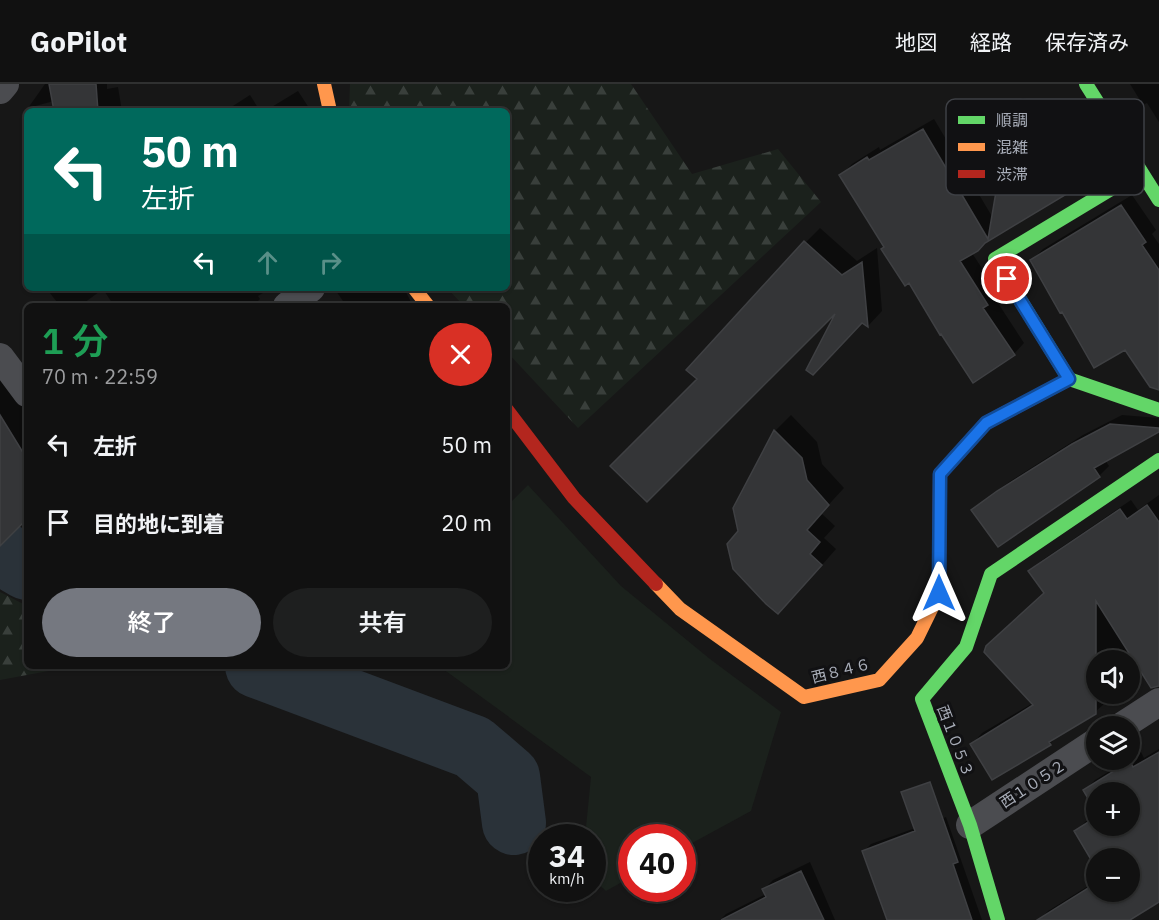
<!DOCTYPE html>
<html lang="ja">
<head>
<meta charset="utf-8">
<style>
	:root { --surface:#111; --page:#1e1f1f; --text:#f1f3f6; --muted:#9c9d9f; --line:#303131; --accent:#757880 }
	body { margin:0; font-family:"IBM Plex Sans","Noto Sans JP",sans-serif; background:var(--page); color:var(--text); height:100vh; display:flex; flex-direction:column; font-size:22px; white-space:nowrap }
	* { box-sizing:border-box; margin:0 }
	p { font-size:20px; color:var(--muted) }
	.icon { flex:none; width:33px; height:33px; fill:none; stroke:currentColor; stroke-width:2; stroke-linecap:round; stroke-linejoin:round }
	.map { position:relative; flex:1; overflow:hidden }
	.sheet { position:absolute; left:24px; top:219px; width:486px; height:366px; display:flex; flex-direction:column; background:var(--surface); border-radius:9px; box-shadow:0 2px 4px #0004,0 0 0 2px var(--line) }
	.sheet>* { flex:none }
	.top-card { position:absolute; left:24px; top:24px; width:486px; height:183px; border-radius:9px; box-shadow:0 2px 4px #0004,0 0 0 2px var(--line); background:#00695c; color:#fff; overflow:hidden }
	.controls { position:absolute; left:1086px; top:566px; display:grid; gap:12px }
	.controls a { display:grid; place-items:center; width:54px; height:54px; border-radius:50%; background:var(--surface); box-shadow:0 2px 4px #0004,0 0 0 2px var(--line); font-size:30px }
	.speed { position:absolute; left:528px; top:740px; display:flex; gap:12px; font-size:30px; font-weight:700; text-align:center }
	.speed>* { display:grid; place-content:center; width:78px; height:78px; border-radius:50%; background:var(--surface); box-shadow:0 2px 4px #0004,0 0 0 2px var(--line); line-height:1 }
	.speed small { font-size:15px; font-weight:400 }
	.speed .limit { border:9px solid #d22; background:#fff; color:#111 }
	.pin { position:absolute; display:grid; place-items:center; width:51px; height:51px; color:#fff; margin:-26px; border:3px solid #fff; border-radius:50%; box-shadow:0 2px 6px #0007 }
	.me { position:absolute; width:66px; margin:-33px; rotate:0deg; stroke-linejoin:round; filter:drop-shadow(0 0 4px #0008) }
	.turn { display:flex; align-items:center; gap:21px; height:126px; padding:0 18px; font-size:27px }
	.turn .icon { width:78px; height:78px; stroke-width:2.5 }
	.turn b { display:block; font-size:42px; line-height:51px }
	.lanes { display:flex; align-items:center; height:57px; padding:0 18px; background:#0003; justify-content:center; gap:30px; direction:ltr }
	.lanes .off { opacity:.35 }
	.round { display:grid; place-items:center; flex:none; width:63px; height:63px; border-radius:32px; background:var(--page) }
	.overview { display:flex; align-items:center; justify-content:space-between; height:102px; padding:0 18px }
	h1 { font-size:36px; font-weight:600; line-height:45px; color:#1e9e55 }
	.primary-button { display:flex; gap:12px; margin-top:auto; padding:12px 18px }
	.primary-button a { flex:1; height:69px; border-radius:36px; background:var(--accent); color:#fff; font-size:24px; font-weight:600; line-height:69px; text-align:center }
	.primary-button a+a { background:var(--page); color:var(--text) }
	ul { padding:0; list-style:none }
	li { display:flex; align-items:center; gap:18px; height:78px; padding:0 18px }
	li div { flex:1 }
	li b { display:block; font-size:22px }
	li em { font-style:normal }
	header { display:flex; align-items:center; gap:36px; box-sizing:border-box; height:84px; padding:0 30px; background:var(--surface); border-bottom:2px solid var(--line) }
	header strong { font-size:28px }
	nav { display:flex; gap:33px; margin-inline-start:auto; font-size:21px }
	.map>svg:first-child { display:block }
</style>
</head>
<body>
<header>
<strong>GoPilot</strong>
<nav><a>地図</a><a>経路</a><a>保存済み</a></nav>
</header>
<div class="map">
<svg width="1159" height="836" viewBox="0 0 1159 836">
	<defs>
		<pattern id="forest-firs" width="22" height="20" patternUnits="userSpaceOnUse" patternTransform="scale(1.5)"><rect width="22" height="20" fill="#1b211c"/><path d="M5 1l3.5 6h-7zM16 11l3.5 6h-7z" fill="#393f3b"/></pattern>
	</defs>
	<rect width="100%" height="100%" fill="#171717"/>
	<path fill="#1b211c" d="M528,401l93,101 89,73 71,53 -30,99 -68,37 -1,-11h-50l-1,40 -25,14 -13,-12 -1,-42h-7l6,-60 -152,-111h68v-160z"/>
	<path fill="url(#forest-firs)" d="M350,0h281l61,90 86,-25 43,53 -243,226 -71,-76v-46h-43l-17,-18h60v-177h-158z
		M0,508l27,14v60h48l-75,14z"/>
	<path fill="#0007" d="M45,0h62v5l11,-2 4,24h-67l-1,-10 -26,7z
		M1130,0h29v38l-12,-19 -4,2z
		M298,7l13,20h-46z
		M250,11l10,16h-35z
		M1022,14l64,12 23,41 -4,4 5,7 -11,11 -112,67 -15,13 26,40 -4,4 30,46 -10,11 -128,-107 -45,-72 11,-11 27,-17 1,3 54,-31 59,99 18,-109z
		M1132,111l24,35 -4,4 7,10v135l-127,-119 11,-11z
		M820,144l37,33 20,-13 5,63 -14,15 -28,-18 -141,71 106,-136z
		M46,204h225l-13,8 2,3 -7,7h-139l-11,-17 -23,17h-20z
		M334,204h70l9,18h-71l3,-2z
		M0,287l27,43v103l-27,19z
		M791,331l26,27 5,22 22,24 -23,25 14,13 -11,12 12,11 -42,48 -55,-66 -5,-23 41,-77z
		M1122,331l37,3v12l-54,30 4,6 -10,10 -126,35 10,-10 26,-19 74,-47z
		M1159,411v169l-20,3 -9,5v-12h-34v33h3l6,10 -11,10 -36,22 -8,9h-78l10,-11 51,-30 13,-110 -16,-22 11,-10 90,-61 7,10z
		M1159,665v155l-2,-3 -30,19h-88l9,-9 48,-30v10h34v-33h-34v7l-20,-33 10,-11 10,-6v10h34v-33h-34v17l-11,-19 10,-10 46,-28 3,6z
		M946,733l36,103h-94l-24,-69 7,-7z
		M810,778l25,58h-115l6,-6 40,-20 -2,-5 9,-9z"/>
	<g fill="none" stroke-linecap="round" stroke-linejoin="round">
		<path stroke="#2a3239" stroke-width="64" d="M0,468l27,16
			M257,582l216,81 35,30 6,46"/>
	</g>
	<path fill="#343537" stroke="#3f4043" stroke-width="1.5" d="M49,0h47l2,27h-44z
		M1010,25l66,11 23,43 -5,3 6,8 -115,69 -7,8 -18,10 28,44 -5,3 32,47 -42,28 -32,-49 -1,1 -31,-52 -4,3 -24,-37 3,-2 -45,-72 28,-18 2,3 54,-31 65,110z
		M1121,121l25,37 -4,3 17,25v120l-9,-3 -25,-37 -31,18 -32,-56 -2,1 -30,-53z
		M804,157l38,34 20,-13 6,65 -6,-4 -49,52 -7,-5 29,-56 -188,188 -37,-36 87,-87 -11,-9z
		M0,331l27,44v60l-27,27z
		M1110,340l49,4v4l-65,36 6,9 -102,70 -27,-37 26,-19 75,-47z
		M774,346l28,28 5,22 22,25 -22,25 13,12 -10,12 12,11 -44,49 -12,-10 -33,-35 -6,-25 11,-13 -5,-23z
		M1147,421l12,17v164l-8,2 -55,-87v113l-47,28 2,3 -59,35 -22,-36 63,-39 -49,-53 2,-6 58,-53 -16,-22 92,-62 7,10z
		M1159,668v150l-29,18h-93l59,-37v8h34v-33h-34v10l-22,-37 22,-14v8h34v-33h-34v20l-13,-22 47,-29 3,6z
		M930,698l28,80 -5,2 19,56h-85l-25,-69 53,-20 -14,-39z
		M801,787l23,49h-103l45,-23 -4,-8z"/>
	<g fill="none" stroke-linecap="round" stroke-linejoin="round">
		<path stroke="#4b4c50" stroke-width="28" d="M0,6l5,-6
			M287,222l24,-18
			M0,273l27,36
			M1122,642l37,-24
			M970,741l126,-83"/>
		<path stroke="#63d668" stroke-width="14" d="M1086,0l73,116
			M1141,87l-146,88 74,120 90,31
			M998,836l-28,-95 -48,-126 44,-52 25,-73 168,-114"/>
		<path stroke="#ff974d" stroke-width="14" d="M324,0l6,27
			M414,204l14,18
			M656,500l24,25 124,88 75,-17 38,-42 22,-45v-28"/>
		<path stroke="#b3261e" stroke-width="14" d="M507,326l67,88 82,86
			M939,481l1,-91 46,-51 83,-44"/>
	</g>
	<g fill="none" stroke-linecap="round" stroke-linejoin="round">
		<defs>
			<path id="route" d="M939,509l1,-119 46,-51 83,-44 -62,-100"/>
		</defs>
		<use href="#route" stroke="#114b97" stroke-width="15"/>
		<use href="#route" stroke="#1a73e8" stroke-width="10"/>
	</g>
	<g text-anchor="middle" stroke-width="6" stroke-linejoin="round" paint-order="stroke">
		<g font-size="15" fill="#a8adb8" stroke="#111113">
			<text transform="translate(841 587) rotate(-14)" y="5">西８４６</text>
			<text transform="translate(955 657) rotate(69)" y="5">西１０５３</text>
			<text transform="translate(1033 700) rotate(-33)" y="5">西１０５２</text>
		</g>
	</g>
	<rect x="946" y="15" width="198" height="96" rx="9" fill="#111113" stroke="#3e4045" stroke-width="1.5"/>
	<rect x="958" y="32" width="27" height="8" fill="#63d668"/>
	<rect x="958" y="59" width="27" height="8" fill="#ff974d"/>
	<rect x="958" y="86" width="27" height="8" fill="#b3261e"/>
	<g font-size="16" fill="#a8adb8">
		<text x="996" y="42">順調</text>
		<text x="996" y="69">混雑</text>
		<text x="996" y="96">渋滞</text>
	</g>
</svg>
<div class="controls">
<a><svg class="icon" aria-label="sound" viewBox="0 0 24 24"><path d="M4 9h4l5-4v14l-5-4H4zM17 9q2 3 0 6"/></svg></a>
<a><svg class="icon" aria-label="layers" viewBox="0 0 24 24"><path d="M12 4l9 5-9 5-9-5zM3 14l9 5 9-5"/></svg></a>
<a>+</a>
<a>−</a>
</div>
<div class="speed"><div>34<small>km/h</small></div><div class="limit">40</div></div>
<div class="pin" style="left:1007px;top:195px;background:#d93025"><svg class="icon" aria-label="arrive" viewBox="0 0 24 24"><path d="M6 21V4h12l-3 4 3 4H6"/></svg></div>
<svg class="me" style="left:939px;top:509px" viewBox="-20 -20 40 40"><path d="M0-17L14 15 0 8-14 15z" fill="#1a73e8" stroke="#fff" stroke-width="4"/></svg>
<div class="top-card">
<div class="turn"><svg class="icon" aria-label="left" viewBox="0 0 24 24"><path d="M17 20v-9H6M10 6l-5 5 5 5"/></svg><div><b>50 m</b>左折</div></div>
<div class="lanes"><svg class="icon" aria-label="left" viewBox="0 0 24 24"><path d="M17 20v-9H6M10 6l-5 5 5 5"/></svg><svg class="icon off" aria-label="ahead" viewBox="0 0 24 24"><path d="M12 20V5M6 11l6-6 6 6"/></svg><svg class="icon off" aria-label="right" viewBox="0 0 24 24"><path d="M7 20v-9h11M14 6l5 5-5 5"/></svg></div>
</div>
<section class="sheet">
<div class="overview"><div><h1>1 分</h1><p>70 m · 22:59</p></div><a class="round" style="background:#d93025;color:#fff"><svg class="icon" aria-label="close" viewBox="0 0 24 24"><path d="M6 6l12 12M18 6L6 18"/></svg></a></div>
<ul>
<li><svg class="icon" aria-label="left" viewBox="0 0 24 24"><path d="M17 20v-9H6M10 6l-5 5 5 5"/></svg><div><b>左折</b></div><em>50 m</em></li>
<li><svg class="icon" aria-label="arrive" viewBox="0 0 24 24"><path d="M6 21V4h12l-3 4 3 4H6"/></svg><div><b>目的地に到着</b></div><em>20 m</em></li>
</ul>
<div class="primary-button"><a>終了</a><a>共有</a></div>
</section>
</div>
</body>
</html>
